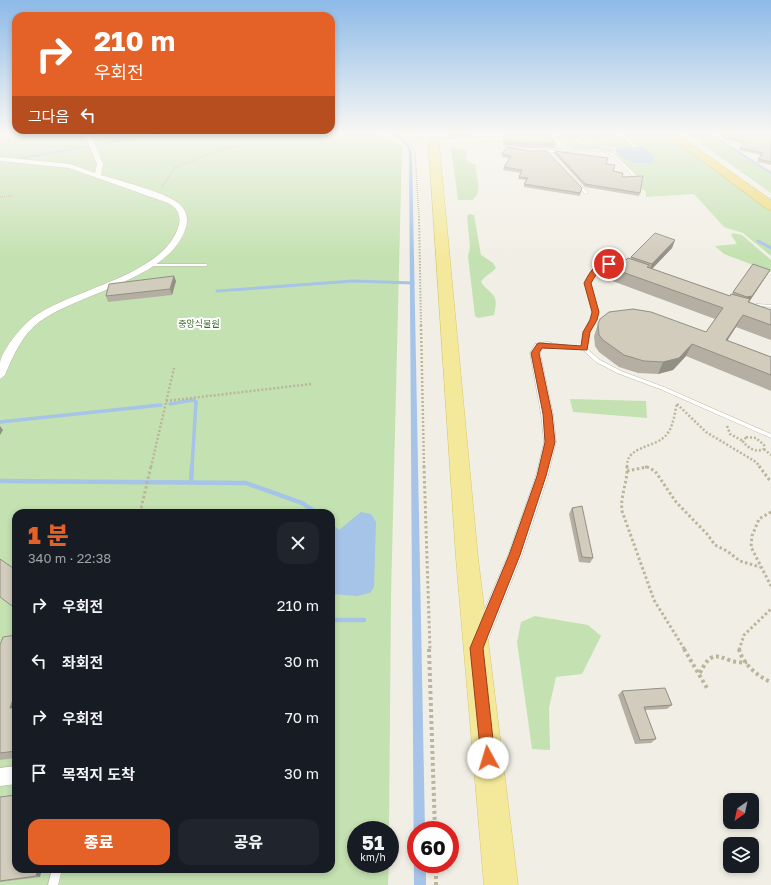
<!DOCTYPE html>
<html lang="ko">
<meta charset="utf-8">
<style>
:root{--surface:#171b24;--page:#20242c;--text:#f1f3f6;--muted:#9ea1a6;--accent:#e46228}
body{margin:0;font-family:"Golos Text","Noto Sans KR",sans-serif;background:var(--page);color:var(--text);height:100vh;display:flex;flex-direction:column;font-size:15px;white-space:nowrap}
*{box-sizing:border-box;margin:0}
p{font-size:13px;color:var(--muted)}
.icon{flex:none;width:22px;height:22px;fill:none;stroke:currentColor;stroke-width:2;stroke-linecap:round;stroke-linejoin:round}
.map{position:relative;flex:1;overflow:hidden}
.panel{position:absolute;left:12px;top:509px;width:323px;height:364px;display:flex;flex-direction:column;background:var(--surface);border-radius:12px;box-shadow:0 2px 6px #0003}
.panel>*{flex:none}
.hud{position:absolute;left:12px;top:12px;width:323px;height:122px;border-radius:12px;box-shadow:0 2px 6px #0003;background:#e46228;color:#fff;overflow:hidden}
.needle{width:26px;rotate:213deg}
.buttons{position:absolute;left:723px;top:793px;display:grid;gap:8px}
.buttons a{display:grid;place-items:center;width:36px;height:36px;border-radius:8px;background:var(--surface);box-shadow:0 2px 6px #0003;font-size:20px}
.speed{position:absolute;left:347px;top:821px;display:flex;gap:8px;font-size:20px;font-weight:700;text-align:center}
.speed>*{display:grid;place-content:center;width:52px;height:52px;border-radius:50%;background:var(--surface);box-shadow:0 2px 6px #0003;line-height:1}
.speed small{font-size:10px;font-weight:400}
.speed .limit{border:6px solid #d22;background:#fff;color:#111}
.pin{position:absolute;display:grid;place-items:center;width:34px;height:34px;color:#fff;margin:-17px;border:2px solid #fff;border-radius:50%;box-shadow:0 1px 4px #0007}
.me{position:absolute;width:44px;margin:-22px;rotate:354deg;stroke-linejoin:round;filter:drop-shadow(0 0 3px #0008)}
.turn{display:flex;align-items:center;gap:14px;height:84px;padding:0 16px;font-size:18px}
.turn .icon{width:52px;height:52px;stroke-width:2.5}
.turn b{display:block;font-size:28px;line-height:34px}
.then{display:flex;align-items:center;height:38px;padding:0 16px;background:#0003;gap:8px;font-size:15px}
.round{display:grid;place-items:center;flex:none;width:42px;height:42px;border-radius:12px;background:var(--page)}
.summary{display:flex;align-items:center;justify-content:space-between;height:68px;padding:0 16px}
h1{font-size:24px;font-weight:800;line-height:30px;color:var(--accent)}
.button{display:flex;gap:8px;margin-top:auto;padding:8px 16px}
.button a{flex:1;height:46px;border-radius:12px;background:var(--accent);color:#fff;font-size:16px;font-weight:800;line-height:46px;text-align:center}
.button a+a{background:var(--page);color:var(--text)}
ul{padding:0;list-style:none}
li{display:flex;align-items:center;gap:12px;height:56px;padding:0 16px}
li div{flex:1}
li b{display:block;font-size:15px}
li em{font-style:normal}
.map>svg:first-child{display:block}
</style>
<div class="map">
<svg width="771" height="885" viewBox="0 0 771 885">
<rect width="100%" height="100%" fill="#f1efe5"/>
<path fill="#c4e1b1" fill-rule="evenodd" d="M0,133H374L402,146L391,597L389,830H356V864H389L388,885H0ZM16,513H331V869H16Z
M449,133H473L476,138L449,140Z
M569,133H614L626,139L634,147L614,148L594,144V142L614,140L608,138L592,141L578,139L574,142L564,143L557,136Z
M618,133H666L732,182L771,209V256L743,233L724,227L694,194L646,197V191L638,188L636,182L645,180L640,178L613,154H616L637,163L648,164L652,155Z
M686,133H708L771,173V193Z
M575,143L587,146L594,144L615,150L611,152L574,149L565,144Z
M451,148L467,150L466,159L468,162L476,165C475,177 484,191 472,200H458Z
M469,214L474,215L481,255L493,263L496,268C491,274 485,275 481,282C493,298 499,292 494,315L478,318L475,316L468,256L470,247L467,216Z
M733,233L742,235L771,260V272L724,254L715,246L737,244L731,235Z
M570,399L646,401L647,418L573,412Z
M535,616L588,625L601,636L582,674L556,677L549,708L550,750L532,749L517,642L521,622Z"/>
<path fill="#a6c3e8" d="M384,133C398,133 409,140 412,153L425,830H416V864H426V885H414L409,154C408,140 396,137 384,133Z
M642,147L655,157L651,163C640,165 621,161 615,151L618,148Z
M361,512L371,514L376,522L374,587L370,593L357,596L331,594L334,534Z"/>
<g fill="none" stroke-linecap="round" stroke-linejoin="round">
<path stroke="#a6c3e8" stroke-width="2" d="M709,133L771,173
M95,145L163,133
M15,159L90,146"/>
<path stroke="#a6c3e8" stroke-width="3" d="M758,241L771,248
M217,291L353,281L413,283"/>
<path stroke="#a6c3e8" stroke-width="3.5" d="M170,404L193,400L196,402L192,467
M0,422L161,405"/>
<path stroke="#a6c3e8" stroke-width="4.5" d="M0,481L246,483L302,503L317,513
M191,483L192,466
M331,526L337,531
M331,620H364"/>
<defs>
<path id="lane" d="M614,133C623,133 630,139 636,146L633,147L627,140Z
M552,135L568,150L595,149L613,153L638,177L635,178C629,172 617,158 610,154C596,147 567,152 551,152L588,193L585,194L547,152H539L537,151L539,150H564L551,137Z
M499,146L514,148L516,149L514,150L500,148Z
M610,263L622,265L624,266C621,267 619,266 615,266C602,264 596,273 590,283L597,312L588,332L587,349L600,360L621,371L664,387L771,434V438L660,389L617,373L596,362L583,350L546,346V344L548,343L582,347L584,332L593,312L586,283C592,272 596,265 610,263Z
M150,264H206L208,265L206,266H151L149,265Z
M757,304L771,305V307L758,306L750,309L748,308Z
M52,869H62L58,885H48Z"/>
<path id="street" d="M0,133H18L0,137Z
M84,133H90L103,164L101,175C118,180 167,193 178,203C187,210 189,219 185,230C168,279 79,293 39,322C22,335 13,356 5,375L0,379C0,374 0,368 0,363C2,350 21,327 31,319C71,288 160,278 178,228C182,217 178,208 168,203L69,168L0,161V157L70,164L95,173L97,164Z
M552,134L554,135V137L434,144L431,142L434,140Z
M548,342L552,343L553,345L552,347L542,349L540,353L553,414L556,442L548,476L522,555L486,645L480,647L474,645L472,639L508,555L536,476L544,442L541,414L530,353L535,344Z
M16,766V784L0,786V768Z"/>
<path id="primary" d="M428,133H438L478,558L518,885H484L456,558Z"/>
<path id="highway" d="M665,133H676L771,200V210L767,209Z"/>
</defs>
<use href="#lane" stroke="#bbb8a9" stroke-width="1"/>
<use href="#street" stroke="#bbb8a9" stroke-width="1"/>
<use href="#primary" stroke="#d7c86d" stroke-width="1"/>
<use href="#highway" stroke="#cdb043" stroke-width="1"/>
<path stroke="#bbb59b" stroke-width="1.5" stroke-dasharray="1 1" stroke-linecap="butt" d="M583,140L592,143L585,145L578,143Z
M592,141L607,139
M162,187L174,168L219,150L242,145
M0,197L13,196
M419,217L415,153L410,142L423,140"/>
<path stroke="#bbb59b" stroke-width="2" stroke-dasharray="1.5 1.5" stroke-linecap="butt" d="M419,216L421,326"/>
<path stroke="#bbb59b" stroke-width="2.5" stroke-dasharray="2 2" stroke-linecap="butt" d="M421,325L424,467
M166,401L311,384
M677,404L706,432L756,462L760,467
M727,426L730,434L743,441
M746,437L756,438L764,445V449C755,453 749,448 743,442Z
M764,449L771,455
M151,467L174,368
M627,467C626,447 651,448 663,438C673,431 674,415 677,404
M645,467H648"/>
<path stroke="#bbb59b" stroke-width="3" stroke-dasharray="2.5 2.5" stroke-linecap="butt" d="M424,466L430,650
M627,466C628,482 620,495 622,511L654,600L685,650
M759,466L771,482
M627,471L647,467L655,471L676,502L707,534L715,545L727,551L740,561L760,567
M771,512L759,519L752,536L751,547L771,586
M140,513L151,466
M739,650L744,635L771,609"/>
<path stroke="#bbb59b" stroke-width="4" stroke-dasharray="3 3" stroke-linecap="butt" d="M429,649L435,830
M684,649L707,688
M739,649C742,663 758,677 771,682
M700,673C715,641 724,666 747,662
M436,864V885"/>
<use href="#lane" fill="#fff" fill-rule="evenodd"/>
<use href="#street" fill="#fff" fill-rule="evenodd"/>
<use href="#primary" fill="#f4e99b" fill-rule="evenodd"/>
<use href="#highway" fill="#efd971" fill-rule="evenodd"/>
</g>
<path fill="#b4afa2" d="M496,133H539L498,135Z
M725,133H764L763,134L771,135V165L757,162L761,155L739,150L743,143L722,139L723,136L726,133Z
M503,137L556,144L555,148H529L505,145L502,142Z
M507,147L582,188L580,196L524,187V184L526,180L518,179L521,173L503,170L504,167L510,158L502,157V154Z
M555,151L606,164L613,171L622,177L640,193L639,196L585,187L554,153Z
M675,240L672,248L652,269L730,296L732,294L733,292L770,270L749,302L771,310V340L736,327L727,340L771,357V391L686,356L673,370L658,374L638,373L619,367L599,352L595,346L594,336L598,324L706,332L715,319L607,279L611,268L626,260L630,258L631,257Z
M176,281L172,295L108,302L106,296Z
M572,508L593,558L590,563L579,562L569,514Z
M16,635V758L0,760V645Z
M622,691L672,705L667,709L645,710L656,739L651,743L635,744L618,695Z
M0,797L40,877L0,882Z"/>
<path fill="#928f84" d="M675,240L672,248L649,272L652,264Z
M770,270L765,278L747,305H742L747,297Z
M174,276L176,281L172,295L170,289Z
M743,315L736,327L720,352L726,340Z
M692,344L686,356L673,370L658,374L663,362Z
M0,426L3,430L0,435Z
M16,691V711L10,708Z
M38,869H42L40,877L36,876Z"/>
<path fill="#d1ccbc" stroke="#928f84" d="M726,133H763L771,135V162L758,159L763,153L740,148L745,141L723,136Z
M548,134L556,144H530L506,141L503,137Z
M507,147L529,151H547L582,188L580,193L524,184L528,178L519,177L522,170L504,167L511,156L502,154Z
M555,151L608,158L606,164L615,165L613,171L623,173L622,177L643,176L640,193L585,184Z
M655,233L675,240L652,264L631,257Z
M621,258L626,260L628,258L649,265L647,267L730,296L731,294L750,299L748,302L771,310V325L743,315L726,340L771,357V375L692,344L679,358L663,362L644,361L624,355L603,340L599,335L598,324L600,319L609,312L633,309L651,312L706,332L723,308L611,268Z
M753,264L770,270L752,296L747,297L733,292Z
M174,276L170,289L106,296L109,284Z
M582,506L593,558L582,557L572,508Z
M0,559L16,570V609L0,597Z
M16,635V691L10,708H16V751L0,753V645L3,637Z
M665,688L672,705L644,707L656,739L640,740L622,691Z
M16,795V869H38L36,876L0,881V797Z"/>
<linearGradient id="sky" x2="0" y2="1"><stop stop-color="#8dbae8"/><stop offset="0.52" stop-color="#f9f8f3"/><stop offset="1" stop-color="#f9f8f3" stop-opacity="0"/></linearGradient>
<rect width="771" height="257" fill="url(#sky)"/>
<path fill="#e46228" stroke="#94401a" d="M609,262L611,263V265C600,268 597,273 591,283L599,312L597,320L590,332L587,350L542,348L539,353L552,414L555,442L546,476L520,555L483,648L495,758L493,763L488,765L483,763L481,758L470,648L509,555L537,476L545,442L543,414L531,353L537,344L539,343L581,346L583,332L590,320L592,312L584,283C591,270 594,264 609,262Z"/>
<g text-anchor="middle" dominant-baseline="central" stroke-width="4" stroke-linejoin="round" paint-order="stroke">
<g font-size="9" fill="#3d6e2f" stroke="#fff">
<text x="199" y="323">중앙식물원</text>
</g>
</g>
</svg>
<div class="buttons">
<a><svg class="needle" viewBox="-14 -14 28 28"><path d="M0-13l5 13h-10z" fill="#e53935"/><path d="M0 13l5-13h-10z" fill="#9ea1a6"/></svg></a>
<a><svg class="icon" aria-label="layers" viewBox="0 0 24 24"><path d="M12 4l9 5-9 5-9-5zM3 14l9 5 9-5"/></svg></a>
</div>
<div class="speed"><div>51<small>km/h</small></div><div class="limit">60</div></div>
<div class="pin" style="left:609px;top:264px;background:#d93025"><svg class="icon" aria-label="arrive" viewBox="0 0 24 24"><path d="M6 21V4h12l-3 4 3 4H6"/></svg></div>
<svg class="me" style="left:488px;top:758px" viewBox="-20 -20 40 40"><circle r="19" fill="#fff"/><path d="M0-13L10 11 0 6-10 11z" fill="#e46228"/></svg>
<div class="hud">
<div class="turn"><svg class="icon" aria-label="right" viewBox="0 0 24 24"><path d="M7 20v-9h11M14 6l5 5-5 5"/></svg><div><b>210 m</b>우회전</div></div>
<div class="then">그다음<svg class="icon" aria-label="left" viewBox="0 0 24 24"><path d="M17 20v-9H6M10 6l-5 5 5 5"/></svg></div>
</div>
<section class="panel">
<div class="summary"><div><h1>1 분</h1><p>340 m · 22:38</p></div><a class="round"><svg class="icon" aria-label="close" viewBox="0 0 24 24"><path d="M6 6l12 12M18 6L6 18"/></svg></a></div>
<ul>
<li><svg class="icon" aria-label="right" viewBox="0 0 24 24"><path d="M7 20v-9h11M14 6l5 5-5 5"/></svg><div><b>우회전</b></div><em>210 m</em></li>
<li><svg class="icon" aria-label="left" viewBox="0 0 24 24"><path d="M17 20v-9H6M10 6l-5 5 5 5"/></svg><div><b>좌회전</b></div><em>30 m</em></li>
<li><svg class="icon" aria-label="right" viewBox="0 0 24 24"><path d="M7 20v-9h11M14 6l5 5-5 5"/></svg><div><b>우회전</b></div><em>70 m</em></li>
<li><svg class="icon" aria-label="arrive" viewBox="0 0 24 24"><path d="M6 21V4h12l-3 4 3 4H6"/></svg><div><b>목적지 도착</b></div><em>30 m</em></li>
</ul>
<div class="button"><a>종료</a><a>공유</a></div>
</section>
</div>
